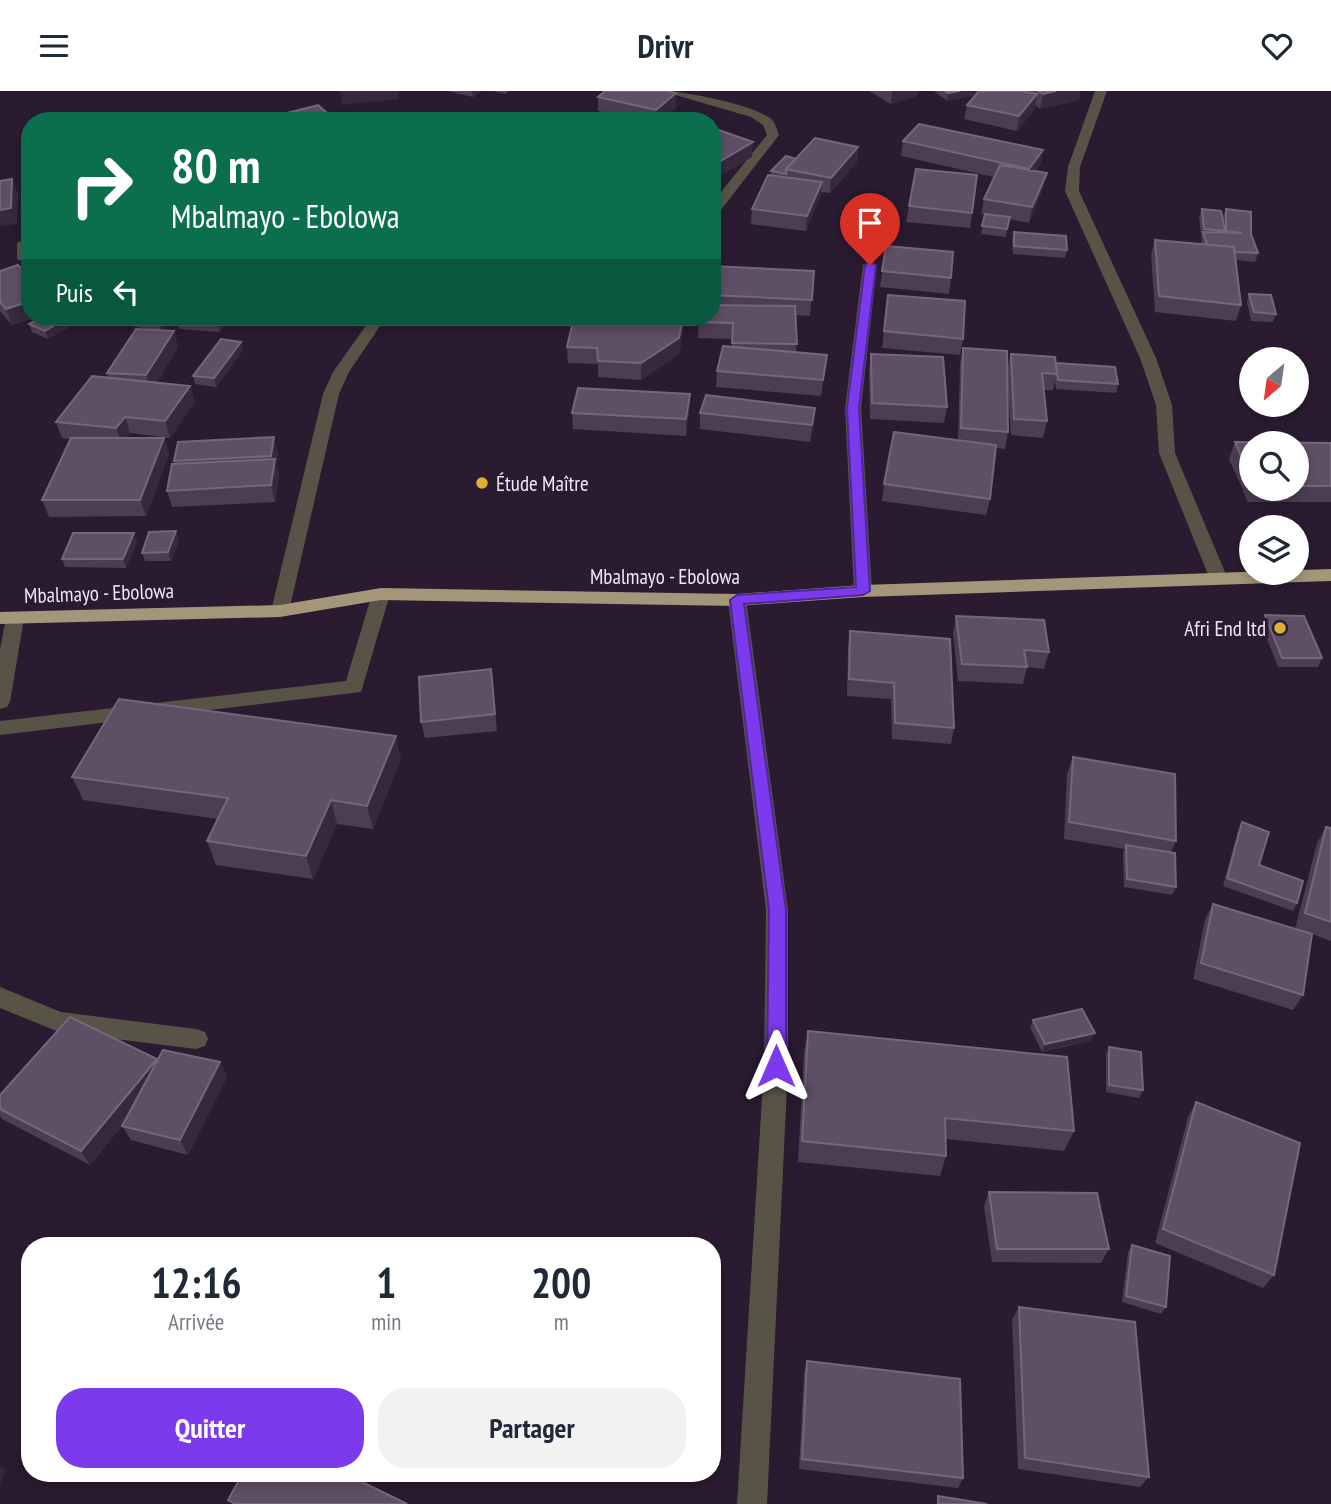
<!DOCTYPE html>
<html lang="fr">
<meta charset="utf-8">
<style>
:root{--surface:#fff;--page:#f2f2f3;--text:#1f2937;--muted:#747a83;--accent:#7c3aed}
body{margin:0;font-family:"PT Sans Narrow",sans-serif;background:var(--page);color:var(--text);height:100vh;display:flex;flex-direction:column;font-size:26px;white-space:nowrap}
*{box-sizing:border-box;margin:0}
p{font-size:23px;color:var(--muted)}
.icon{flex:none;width:38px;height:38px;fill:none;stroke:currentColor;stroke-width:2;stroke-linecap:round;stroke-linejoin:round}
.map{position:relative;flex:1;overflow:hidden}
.details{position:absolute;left:21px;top:1146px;width:700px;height:245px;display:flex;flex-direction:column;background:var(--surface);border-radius:28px;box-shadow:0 4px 10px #0003}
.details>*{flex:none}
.hud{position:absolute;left:21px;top:21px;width:700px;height:214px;border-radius:28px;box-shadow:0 4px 10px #0003;background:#0b6e4f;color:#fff;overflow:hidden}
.needle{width:46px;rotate:209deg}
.fabs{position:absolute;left:1239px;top:256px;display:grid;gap:14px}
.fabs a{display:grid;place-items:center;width:70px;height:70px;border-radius:50%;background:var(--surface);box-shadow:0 4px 10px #0003;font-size:35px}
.pin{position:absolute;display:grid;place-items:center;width:60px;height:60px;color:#fff;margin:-72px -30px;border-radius:50% 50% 50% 0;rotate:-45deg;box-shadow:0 0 7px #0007}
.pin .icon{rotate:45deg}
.me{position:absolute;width:77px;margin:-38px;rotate:0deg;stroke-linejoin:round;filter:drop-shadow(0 0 5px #0008)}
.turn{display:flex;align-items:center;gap:24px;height:147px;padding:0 35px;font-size:32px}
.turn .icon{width:91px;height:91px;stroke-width:2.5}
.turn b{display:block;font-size:49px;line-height:60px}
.then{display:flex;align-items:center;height:66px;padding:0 35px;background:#0003;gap:14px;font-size:26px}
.eta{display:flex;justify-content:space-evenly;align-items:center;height:119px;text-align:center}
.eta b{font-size:42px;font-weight:600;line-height:49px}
.primary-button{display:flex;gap:14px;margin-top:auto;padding:14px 35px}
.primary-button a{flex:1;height:80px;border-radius:28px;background:var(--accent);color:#fff;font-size:28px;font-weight:600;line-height:80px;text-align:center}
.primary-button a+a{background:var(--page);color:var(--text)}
header{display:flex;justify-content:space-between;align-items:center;height:91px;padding:0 35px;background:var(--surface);font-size:32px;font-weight:600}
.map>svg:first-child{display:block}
</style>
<header><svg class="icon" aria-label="menu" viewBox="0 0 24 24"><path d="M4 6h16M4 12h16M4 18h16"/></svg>Drivr<svg class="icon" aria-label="heart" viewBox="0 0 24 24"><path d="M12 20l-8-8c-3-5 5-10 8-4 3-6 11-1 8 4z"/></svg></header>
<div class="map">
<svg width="1331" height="1413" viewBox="0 0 1331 1413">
<rect width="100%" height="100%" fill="#2a1b30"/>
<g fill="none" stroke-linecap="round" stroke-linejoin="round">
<path fill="#585347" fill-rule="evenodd" d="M662,0C684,0 757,14 772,29C776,33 777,39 779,44L717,124L712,125V112L767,44L763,34L751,26Z
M1095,0H1107L1080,76L1079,100L1156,267L1172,314L1175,362L1227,486L1218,492L1209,486L1159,362L1156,314L1140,267L1065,100L1068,76Z
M30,145V174L17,168V152Z
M870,170L877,174L861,317L872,500L863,506L854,500L845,317L863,174Z
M372,226H386L349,281L339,303L289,520L287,524H273L271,520L323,303L333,281Z
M381,497L390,503L361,601L0,644V630L346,590L372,503Z
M737,503L744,505L746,509L788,819V975L767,1413H737L764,975L766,819L728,509L730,505Z
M15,521L22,523L24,527L10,611L7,616L0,618V558L6,527L8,523Z
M0,896L61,921L196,938L205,941L208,948L205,955L196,958L59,941L0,917Z"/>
<path fill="#a49779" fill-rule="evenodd" d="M1331,478V490L863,506L737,515L381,509L280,526L0,533V521L280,514L381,497L737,503L863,494Z"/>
</g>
<path fill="#4c3d53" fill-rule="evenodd" d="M447,0H482L473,6Z
M493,0H509L505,3Z
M869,0H918L917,5L891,13Z
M934,0H1080L1079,9L1040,18L1035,14V18L1017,40L964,28L967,14L975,4L947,10Z
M598,6L676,16L660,30H640L598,20Z
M903,50L1043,59L1040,74L1035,80L1043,97L1029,132L1009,128L1006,146L981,143L985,124L981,123L984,108L994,86L901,65Z
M858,56L857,71L830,102L821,101L820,106L806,140L751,133L752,118L771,84V80L796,68Z
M909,115L972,122L970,137L906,131Z
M1202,118L1223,133V126L1226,118L1251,143L1258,162L1255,171L1236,169L1241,214L1236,230L1155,221L1151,164L1155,149L1202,153L1199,126Z
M1014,141L1067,159L1065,167L1013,163L1012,149Z
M886,155L951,187L949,203L880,196Z
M712,175L814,180L810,225L796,224V261L827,264L821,305L716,296L717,280L732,255V248L698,247L699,226H712Z
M0,180L30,226H36L12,234L0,220Z
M1249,203L1276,223L1273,231L1251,230L1247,211Z
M888,204L963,248L960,264L882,257Z
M68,226L71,235L48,248L32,241L29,233Z
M92,226H176L162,239L178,256L157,291L190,295L195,311L170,347L130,342L127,347H164L169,363L146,425L49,426L42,409L70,348L62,347L56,331L108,286L107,282L148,238L93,228Z
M230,226L220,241L179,238L176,230Z
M684,234L679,263L641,289L598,286V273L568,272L567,256Z
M963,257L1007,279L1011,263L1056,273L1118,293L1116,302L1056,298L1055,290L1053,299H1044L1047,330L1043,347L1011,344L1007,281L1008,341L1005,358L996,357L990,408L986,424L882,410L884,393L958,349L960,273Z
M243,259L216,296L195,293L193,285Z
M871,263L947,316L944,332L870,328L869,279Z
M815,317L814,333L810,351L700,338V322Z
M689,320L686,345L573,338L572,322Z
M1235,351L1331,352V411H1248L1229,368ZM1251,352H1297V397H1251Z
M278,362L276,373L279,384L275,411L172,416L167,400L175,373L174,370Z
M179,449L171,470H145L142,462Z
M137,451L126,477L65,476L62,468Z
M1265,524L1322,567L1318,576H1278L1261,533Z
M956,525L1049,561L1044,578L1027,576L1023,593L958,590L953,542Z
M850,540L954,637L951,653L892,648L891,608L847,605L848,557Z
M491,578L497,640L425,647L421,631Z
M1073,666L1176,750L1171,761L1176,796L1172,804L1124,796L1123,762L1125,758L1064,748L1067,683Z
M401,668L373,738L337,733L313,788L216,774L207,750L218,728L83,709L72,686Z
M1242,731L1259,774L1297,812L1293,820L1223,795L1238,740Z
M1326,736L1331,737V850L1312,843L1303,904L1293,919L1193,888L1205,829L1213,813L1295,838L1317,752Z
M1033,929L1091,950L1042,961L1030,936Z
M808,940L1074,1040L1064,1060L946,1048V1065L940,1085L798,1071L804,961Z
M1109,956L1143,999L1139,1007L1106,1001V963Z
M157,968L220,971L227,986L188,1064L131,1049L122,1035L90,1074L2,1028L0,1025V1004Z
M1196,1011L1274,1184L1263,1197L1155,1152L1188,1026Z
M989,1101L1109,1158L1101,1172L992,1171L984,1115Z
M1132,1154L1166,1216L1161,1223L1122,1211L1128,1161Z
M1019,1216L1149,1386L1140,1396L1018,1378L1012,1229Z
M807,1270L963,1387L958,1397L799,1378L804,1282Z"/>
<path fill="#37283e" d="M340,0H398L399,8L342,14Z
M472,0H482L473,6Z
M892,0H918L917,5L891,13Z
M960,0H985L984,3L947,10L948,2Z
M1056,0H1080L1079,9L1040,18L1043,3Z
M676,2V16L660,30H656V19Z
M1037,3L1035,18L1017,40L1019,25Z
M753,51L752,66L717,87V98L712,102V75Z
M858,56L857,71L830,102L831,87Z
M1043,59L1040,74L1026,93L1029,78Z
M1047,82L1043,97L1029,132L1032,116Z
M12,88L18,103L17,133L0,135V119Z
M822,91L820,106L806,140L807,125Z
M30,210V226H36L12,234L6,218Z
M68,226L71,235L48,248L45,240Z
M156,226H176L161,241Z
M223,226H230L220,241L218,233Z
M683,226H684V234L679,263L641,289V272Z
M174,240L178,256L151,301L146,284Z
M241,251L243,259L216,296L214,287Z
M190,295L195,311L170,347L165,330Z
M690,303L689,320L686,345V328Z
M815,317L814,333L810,351L812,334Z
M125,326L130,342L122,353L116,337Z
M274,346L278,362L276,373L279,384L275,411L271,394L274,376L271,365Z
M164,347L169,363L146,425L140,409Z
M176,440L179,449L171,470L168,461Z
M134,442L137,451L126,477L123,468Z
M396,645L401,668L373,738L367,715Z
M331,709L337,733L313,788L306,765Z
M1095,942L1091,950L1042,961L1045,953Z
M157,968L165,983L90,1074L81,1060Z
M220,971L227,986L188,1064L180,1049Z
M0,1375L5,1379L0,1394Z"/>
<path fill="#5e4f64" stroke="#74667b" stroke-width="2" d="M605,0H667L676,2L656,19L598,6Z
M945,0H960L948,2Z
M979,0H1021L1037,3L1019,25L967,14Z
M1038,0H1056L1043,3Z
M318,14L333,27L322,30H255Z
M919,33L1043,59L1029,78L903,50Z
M716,38L753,51L712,75V40Z
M815,47L858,56L831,87L786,78Z
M786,65L796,68L786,78V83L771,80Z
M1000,74L1047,82L1032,116L984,108Z
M916,78L977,84L972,122L909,115Z
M712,81L717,82L712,87Z
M768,84L822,91L807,125L752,118Z
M12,88L11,117L0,119V90Z
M1202,118L1221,120L1225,140L1204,138Z
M1226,118L1251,121V143L1258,162L1235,161L1234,156L1207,154L1203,141L1242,142L1226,140Z
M985,123L1010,126L1007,138L982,135Z
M1014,141L1066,145L1067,159L1014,155Z
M1155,149L1234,156L1241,214L1159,205Z
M886,155L953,161L951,187L882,180Z
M18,174L30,186V210L6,218L0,211V180Z
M712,175L814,180L812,209L712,204Z
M1249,203L1271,204L1276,223L1254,221Z
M888,204L965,210L963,248L884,240Z
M712,214L795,215L797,253L732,252L733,232L698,231L699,226H712Z
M42,226H68L45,240L29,233Z
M179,226H223L218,233L176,230Z
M574,226H683L679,247L641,272L598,270L597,257L567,256Z
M136,238L174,240L146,284L107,282Z
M221,248L241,251L214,287L193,285Z
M723,255L827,264L823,289L717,280Z
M963,257L1007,260L1008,341L961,337Z
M871,263L943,266L947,316L872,312Z
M1011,263L1055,266L1057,283L1042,282L1047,330L1014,328Z
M1056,272L1115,276L1118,293L1058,289Z
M92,285L190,295L165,330L125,326L116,337L56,331Z
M578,297L690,303L686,328L572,322Z
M706,304L815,317L812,334L700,322Z
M894,341L996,354L990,408L884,393Z
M274,346L271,365L174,370L178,351Z
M71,347H164L140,409H42Z
M1235,351L1331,352V395H1297V352H1251V388Z
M275,368L271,394L167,400L172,373Z
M176,440L168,461L142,462L149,441Z
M73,442H134L123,468H62Z
M1265,524L1304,525L1322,567H1282Z
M956,525L1044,529L1049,561L1024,559L1027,576L962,573Z
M850,540L950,548L954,637L895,632L894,592L849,588Z
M491,578L495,623L421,631L419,586Z
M119,608L396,645L367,715L331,709L306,765L207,750L228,707L72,686Z
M1073,666L1175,683L1176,750L1069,731Z
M1242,731L1269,741L1259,774L1303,790L1297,812L1227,787Z
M1326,736L1331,737V831L1305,822Z
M1126,754L1175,762L1176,796L1127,788Z
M1213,813L1312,843L1303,904L1201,872Z
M1082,918L1095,942L1045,953L1033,929Z
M70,926L157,968L81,1060L0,1018V1004Z
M808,940L1067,966L1074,1040L945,1027L946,1065L802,1050Z
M1109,956L1141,961L1143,999L1109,994Z
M163,959L220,971L180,1049L122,1035Z
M1196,1011L1300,1052L1274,1184L1163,1138Z
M989,1101L1097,1102L1109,1158H997Z
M1132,1154L1170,1165L1166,1216L1126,1205Z
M1019,1216L1135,1231L1149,1386L1025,1367Z
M807,1270L960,1288L963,1387L802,1368Z
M243,1382H344L407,1413H235L228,1409Z
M938,1405L987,1413H938Z"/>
<path fill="#7c3aed" stroke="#51269a" stroke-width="2" d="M870,171L876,174L859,317L870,500L863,504L744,513L786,819V975L783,981L776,983L770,981L767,975L769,819L730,509L737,504L856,496L847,317L865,174Z"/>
<g fill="#dfb133" stroke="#2a1b30" stroke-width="2.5">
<circle cx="482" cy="392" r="7"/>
<circle cx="1280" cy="537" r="7"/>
</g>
<g text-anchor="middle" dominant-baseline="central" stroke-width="7" stroke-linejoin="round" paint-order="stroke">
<g font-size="21" fill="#efe5f4" stroke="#2a1b30" text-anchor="start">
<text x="496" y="392">Étude Maître</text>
<text x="1266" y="537" text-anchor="end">Afri End ltd</text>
</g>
<g font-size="21" fill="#efe5f4" stroke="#2a1b30">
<text x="665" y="485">Mbalmayo - Ebolowa</text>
<text transform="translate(99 502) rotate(-2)">Mbalmayo - Ebolowa</text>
</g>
</g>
</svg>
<div class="fabs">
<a><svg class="needle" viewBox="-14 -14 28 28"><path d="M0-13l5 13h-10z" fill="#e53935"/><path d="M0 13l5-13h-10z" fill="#747a83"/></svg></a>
<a><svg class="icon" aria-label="search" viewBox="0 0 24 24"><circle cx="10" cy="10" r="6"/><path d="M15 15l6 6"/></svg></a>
<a><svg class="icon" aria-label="layers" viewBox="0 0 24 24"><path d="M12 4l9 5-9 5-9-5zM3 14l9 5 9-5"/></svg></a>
</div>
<div class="pin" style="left:870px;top:174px;background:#d93025"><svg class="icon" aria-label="arrive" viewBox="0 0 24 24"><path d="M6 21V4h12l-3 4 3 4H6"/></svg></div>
<svg class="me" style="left:776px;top:975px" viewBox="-20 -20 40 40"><path d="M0-17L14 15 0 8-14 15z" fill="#7c3aed" stroke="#fff" stroke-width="4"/></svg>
<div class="hud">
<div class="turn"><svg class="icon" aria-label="right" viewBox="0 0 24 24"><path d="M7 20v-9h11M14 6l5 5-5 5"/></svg><div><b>80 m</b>Mbalmayo - Ebolowa</div></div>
<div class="then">Puis<svg class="icon" aria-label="left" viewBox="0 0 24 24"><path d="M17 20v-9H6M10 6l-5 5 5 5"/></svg></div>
</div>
<section class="details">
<div class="eta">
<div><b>12:16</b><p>Arrivée</p></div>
<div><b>1</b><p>min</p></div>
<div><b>200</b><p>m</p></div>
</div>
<div class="primary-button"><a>Quitter</a><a>Partager</a></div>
</section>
</div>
